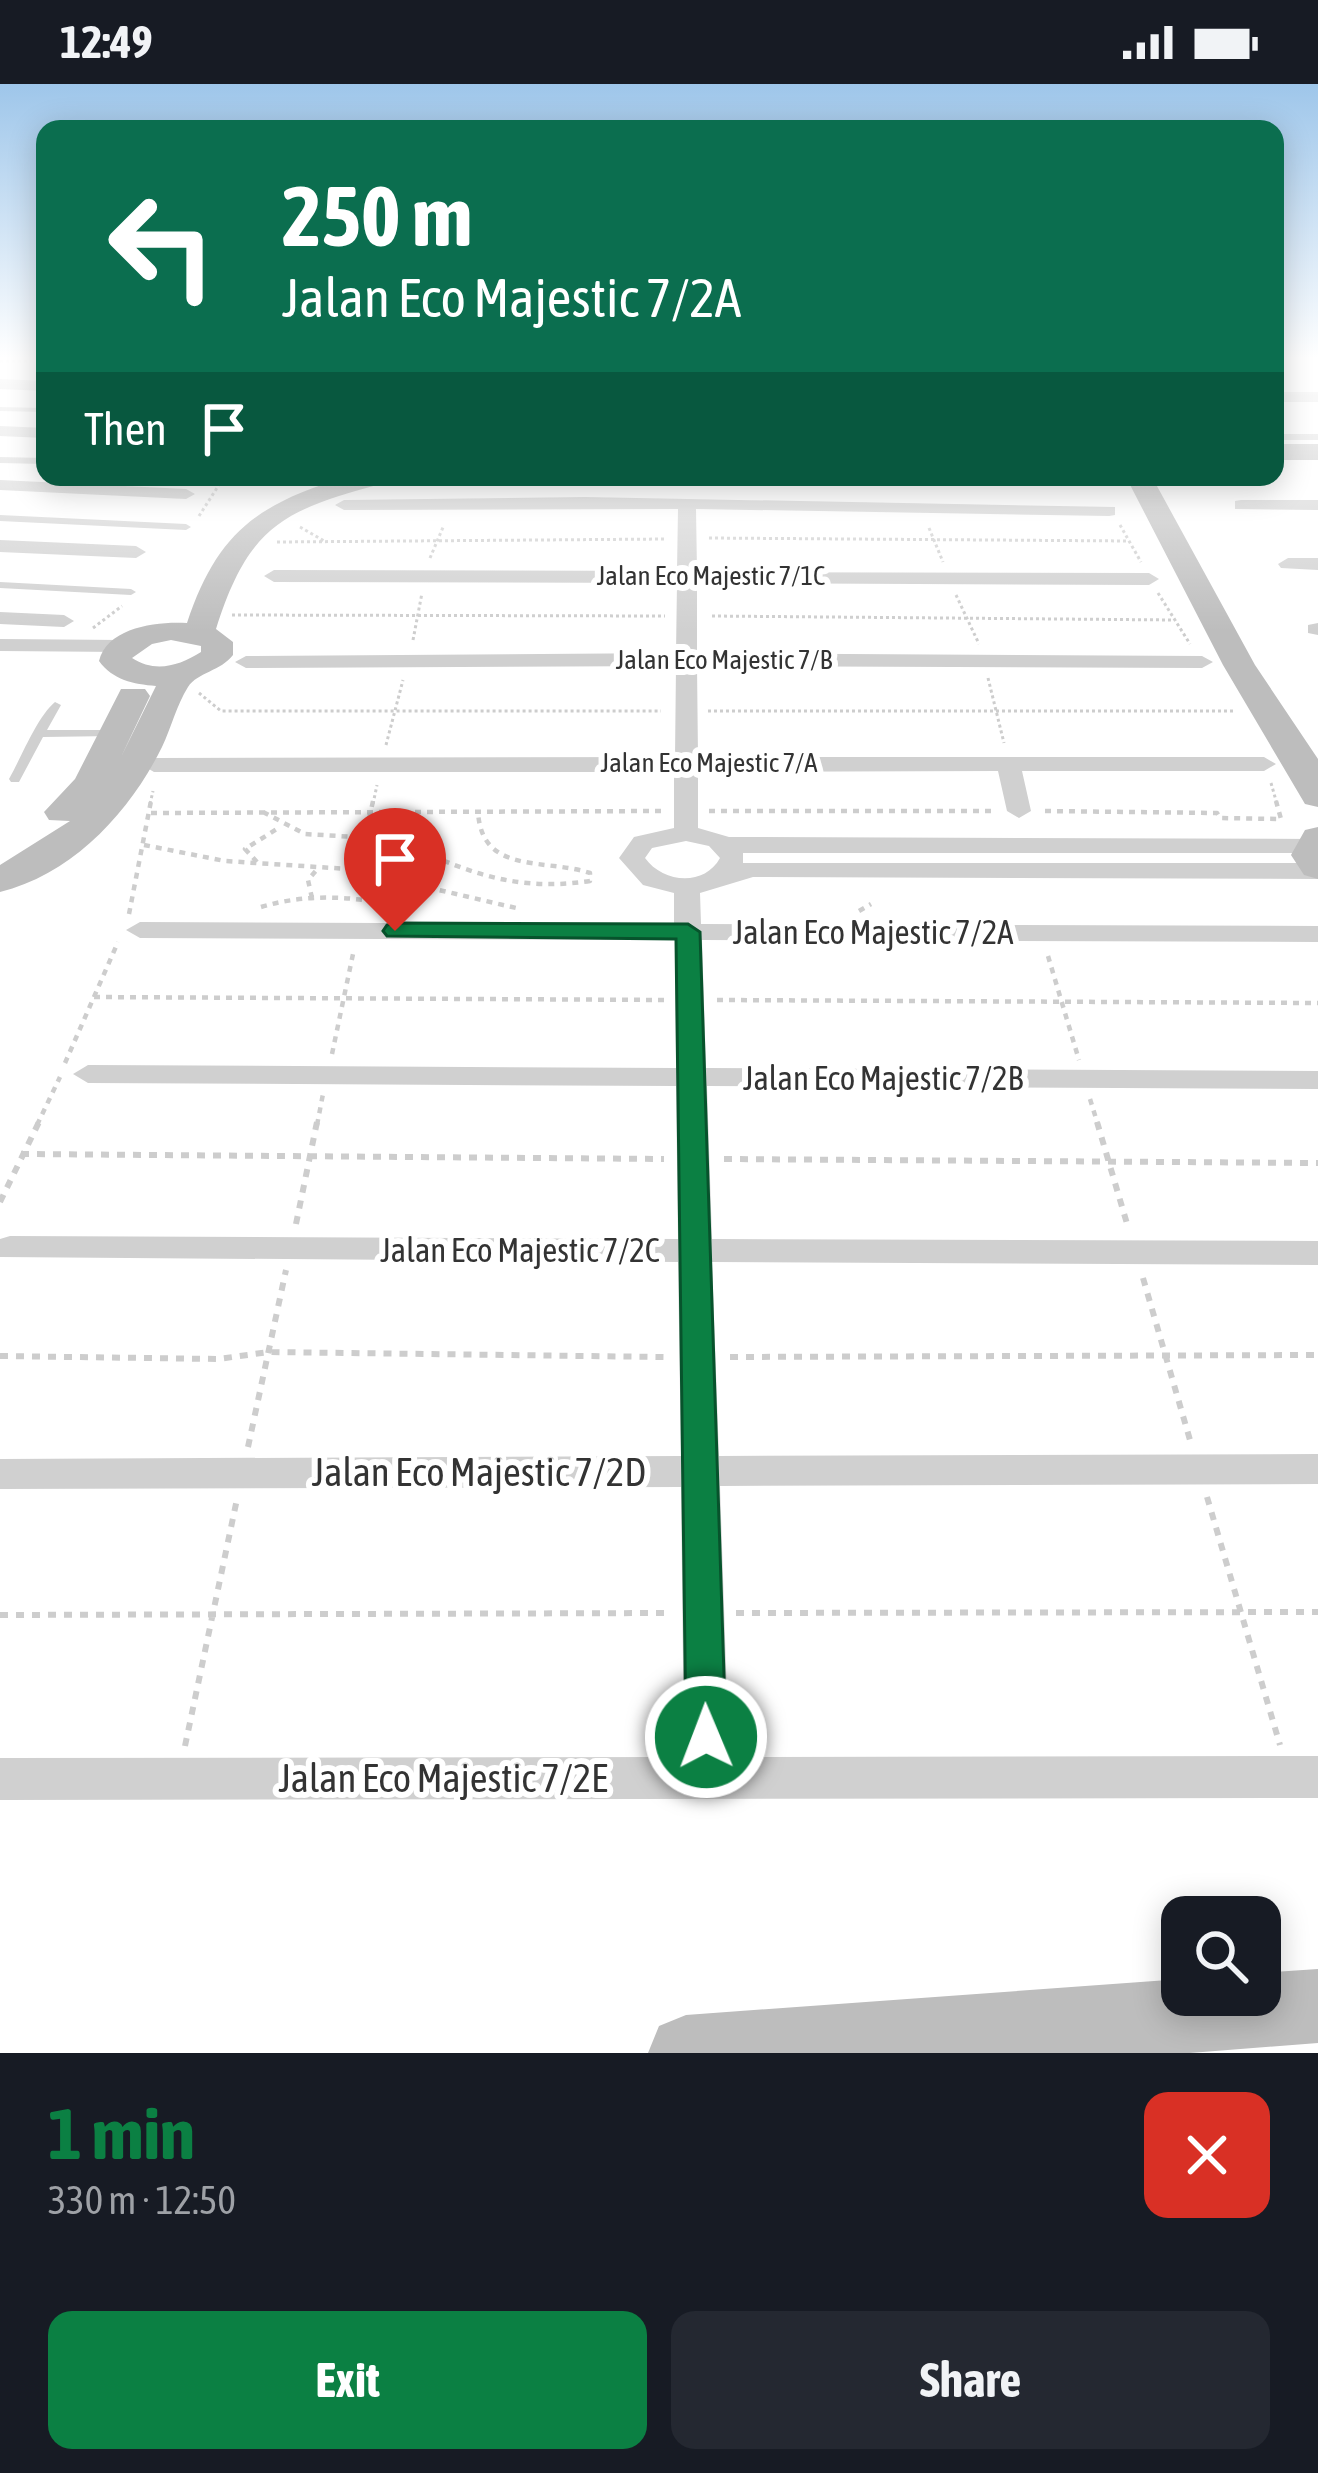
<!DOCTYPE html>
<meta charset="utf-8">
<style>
:root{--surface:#171b24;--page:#242831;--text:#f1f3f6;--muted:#9ea1a6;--accent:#0b8043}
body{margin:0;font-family:"Asap Condensed",sans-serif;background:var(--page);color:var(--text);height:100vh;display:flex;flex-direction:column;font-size:45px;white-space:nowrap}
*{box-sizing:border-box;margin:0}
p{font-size:39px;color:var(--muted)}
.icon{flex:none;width:66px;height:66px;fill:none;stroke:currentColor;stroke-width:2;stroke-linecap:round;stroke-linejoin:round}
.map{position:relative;height:1969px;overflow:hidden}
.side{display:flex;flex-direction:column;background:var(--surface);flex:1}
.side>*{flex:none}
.banner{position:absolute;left:36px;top:36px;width:1248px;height:366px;border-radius:24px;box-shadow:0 6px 30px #0003;background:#0b6e4f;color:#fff;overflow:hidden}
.tools{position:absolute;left:1161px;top:1812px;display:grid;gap:24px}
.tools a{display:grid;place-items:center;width:120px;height:120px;border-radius:24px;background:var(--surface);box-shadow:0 6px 30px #0003;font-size:60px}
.pin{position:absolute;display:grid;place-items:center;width:102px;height:102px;color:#fff;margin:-123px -51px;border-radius:50% 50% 50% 0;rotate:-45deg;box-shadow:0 0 12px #0007}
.pin .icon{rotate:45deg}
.me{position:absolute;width:132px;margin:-66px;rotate:359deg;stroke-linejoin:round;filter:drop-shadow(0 0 9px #0008)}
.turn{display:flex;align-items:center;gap:42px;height:252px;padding:0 48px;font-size:54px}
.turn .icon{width:156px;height:156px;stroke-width:2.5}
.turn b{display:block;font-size:84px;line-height:102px}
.then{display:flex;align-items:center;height:114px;padding:0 48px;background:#0003;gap:24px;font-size:45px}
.round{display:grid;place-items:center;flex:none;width:126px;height:126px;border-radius:24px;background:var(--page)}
.head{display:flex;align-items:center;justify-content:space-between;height:204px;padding:0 48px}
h1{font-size:72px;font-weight:700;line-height:90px;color:var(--accent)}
.button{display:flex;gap:24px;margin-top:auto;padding:24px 48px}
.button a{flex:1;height:138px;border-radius:24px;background:var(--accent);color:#fff;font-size:48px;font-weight:700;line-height:138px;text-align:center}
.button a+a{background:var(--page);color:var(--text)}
.status{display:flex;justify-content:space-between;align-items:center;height:84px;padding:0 60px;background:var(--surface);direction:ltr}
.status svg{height:33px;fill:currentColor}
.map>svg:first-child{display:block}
</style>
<div class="status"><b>12:49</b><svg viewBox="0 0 49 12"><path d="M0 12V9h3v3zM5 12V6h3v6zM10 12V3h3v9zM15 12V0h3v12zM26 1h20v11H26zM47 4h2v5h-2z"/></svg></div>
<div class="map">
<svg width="1318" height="1969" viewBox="0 0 1318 1969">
<rect width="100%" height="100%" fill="#fff"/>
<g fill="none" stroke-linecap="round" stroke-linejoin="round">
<path stroke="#cdcdcd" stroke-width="3" stroke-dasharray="3 3" stroke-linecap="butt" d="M0,277H45
M886,393L1077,395
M199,432L224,393
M1120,441L1141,478
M300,443L326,458
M929,444L943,478
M709,454L1129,457
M277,458L667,455
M430,474L444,441
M1158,509L1190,560
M956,511L979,560
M232,531L665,532
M712,532L1175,536
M93,544L122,522
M413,556L422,509
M988,594L1004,659
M199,609L221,627H661
M708,627H1236
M386,661L403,596
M1271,699L1277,720
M150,720L153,707
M373,720L377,701"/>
<path stroke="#cdcdcd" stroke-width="4.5" stroke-dasharray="6 6" stroke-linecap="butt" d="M373,717L368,740L373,745C450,780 503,810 590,797V789C544,774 481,791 478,727
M709,727H992
M1045,727L1217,729L1220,734L1281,735L1276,717
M263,728L305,750L388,755
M151,729L662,727
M144,761L225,777L349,785L516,824
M257,778L245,765L280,743
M409,796L429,773
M312,814L308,796L319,783
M261,823C311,808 359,813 409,824
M859,827L871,820
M129,830L151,717
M1048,872L1079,976
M94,913L664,916
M717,916L1318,919
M332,970L353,870
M65,979L118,858
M1090,1015L1098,1041
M37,1041L60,993
M317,1041L323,1010"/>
<path stroke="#cdcdcd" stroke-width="6" stroke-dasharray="8 8" stroke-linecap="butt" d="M1097,1038L1128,1143
M21,1070L664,1075
M724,1075L1318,1079
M0,1118L39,1038
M296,1140L317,1038
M1143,1194L1190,1356
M0,1272L218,1275L269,1268L664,1273
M730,1273L1318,1271
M248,1363L286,1186
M1207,1413L1280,1661
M736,1529L1318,1528
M0,1531L670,1529
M185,1662L237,1415"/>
<path fill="#d0d0d0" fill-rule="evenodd" d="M0,323L45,324V328L0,327Z
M1275,350H1318V356H1275Z
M0,373L45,374V380L0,379Z
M0,431L186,440L191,443L186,446L0,437Z
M0,498L131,505L136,508L131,511L0,504Z
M55,618L61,621L47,646H114L120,649L114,652L43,653L19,698H11L9,695C22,672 37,633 55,618Z"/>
<path fill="#d0d0d0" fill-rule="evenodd" d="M0,295L45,297V307L0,305Z
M1275,308H1318V318H1275Z
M0,342L45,344V354L0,352Z
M0,396L186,405L195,410L186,415L0,406Z
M585,413L1115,423V431L1109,432L696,425L697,488L1149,489L1159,495L1149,501L697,499V569L1202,572L1213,578L1202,584L697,582L698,673H1264L1276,680L1264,687H1022L1031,727L1019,734L1007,727L998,687L698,688V744L729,753L1318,755V767L1312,769H743V779H1318V795L753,793L700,809L701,840L1318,842V858L702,856L706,984L1318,987V1005L707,1002L712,1155L1318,1157V1181L712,1178L719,1372L1318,1370V1400L720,1402L729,1673L1318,1672V1714L0,1716V1674L684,1673L681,1403L0,1405V1375L681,1372L678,1178L0,1173V1155L10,1152L678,1155L676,1002L88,999L73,990L88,981L676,984L675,856L140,854L126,846L140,838L674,840V809L643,801L619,774L634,753L674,744V688H154L142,681L154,674L675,673L676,582L246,584L235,578L246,572L676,569L677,499L274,498L264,492L274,486L677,487L678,425L344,426L335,421L344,416ZM686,757L709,762L720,774C704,803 663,799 645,774L652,764Z
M1241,416H1318V426L1235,425V417Z
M0,456L136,462L146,468L136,474L0,468Z
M1288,474H1318V486L1281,484L1278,480Z
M0,528L64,531L74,537L64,543L0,540Z
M1318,539V551L1308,549V541Z
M0,555L122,556L133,562L122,568L0,567Z"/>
<path fill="#bdbdbd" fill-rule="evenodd" d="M1275,360H1318V376H1275Z
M346,393H389L385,399C283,426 249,441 216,545L233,558V571C221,587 198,588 188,603C177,620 171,644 162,663C130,728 73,790 0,808V781L70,737L49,736L44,728L75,695L121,605H145L150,612L121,673L156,602C133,600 113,596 99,577C107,543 158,537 187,539C217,449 257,420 346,393ZM171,556L201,562V568C179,582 155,589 132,574L152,560Z
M1126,393H1152L1255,581L1318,675V723L1305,720L1223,581Z
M1318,743V795L1304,791L1291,771L1305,746Z
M1318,1885V1959L1190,1969H648L659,1942L686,1931L1182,1895V1911H1260V1889Z"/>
</g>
<linearGradient id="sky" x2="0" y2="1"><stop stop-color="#9ec6ea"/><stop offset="0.5" stop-color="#fff"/><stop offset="1" stop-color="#fff" stop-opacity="0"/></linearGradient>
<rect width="1318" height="547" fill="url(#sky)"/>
<path fill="#0b8043" stroke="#07532c" stroke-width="3" d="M395,839L688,840L700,848L726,1653L720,1666L706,1671L692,1666L686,1653L676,855L387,852L383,847L387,841Z"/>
<g text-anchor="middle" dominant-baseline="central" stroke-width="12" stroke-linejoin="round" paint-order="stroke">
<g font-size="27" fill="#333" stroke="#fff">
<text x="711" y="491">Jalan Eco Majestic 7/1C</text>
<text x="724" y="575">Jalan Eco Majestic 7/B</text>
<text x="709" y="678">Jalan Eco Majestic 7/A</text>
</g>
<g font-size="33" fill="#333" stroke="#fff">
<text x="873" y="848">Jalan Eco Majestic 7/2A</text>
<text x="883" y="994">Jalan Eco Majestic 7/2B</text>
<text x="520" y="1166">Jalan Eco Majestic 7/2C</text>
</g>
<g font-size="39" fill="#333" stroke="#fff">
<text x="479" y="1388">Jalan Eco Majestic 7/2D</text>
<text x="443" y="1694">Jalan Eco Majestic 7/2E</text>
</g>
</g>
</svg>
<div class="tools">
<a><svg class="icon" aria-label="search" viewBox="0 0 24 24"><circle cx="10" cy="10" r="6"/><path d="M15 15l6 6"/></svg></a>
</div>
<div class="pin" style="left:395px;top:847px;background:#d93025"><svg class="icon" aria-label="arrive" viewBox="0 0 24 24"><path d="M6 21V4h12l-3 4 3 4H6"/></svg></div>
<svg class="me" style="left:706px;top:1653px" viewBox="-20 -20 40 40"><circle r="17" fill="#0b8043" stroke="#fff" stroke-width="3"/><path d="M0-11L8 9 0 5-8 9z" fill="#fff"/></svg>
<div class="banner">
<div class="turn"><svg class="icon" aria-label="left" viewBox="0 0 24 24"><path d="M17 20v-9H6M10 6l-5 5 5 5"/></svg><div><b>250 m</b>Jalan Eco Majestic 7/2A</div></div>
<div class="then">Then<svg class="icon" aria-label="arrive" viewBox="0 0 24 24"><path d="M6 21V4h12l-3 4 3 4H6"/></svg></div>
</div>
</div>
<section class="side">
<div class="head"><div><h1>1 min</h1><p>330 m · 12:50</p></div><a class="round" style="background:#d93025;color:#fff"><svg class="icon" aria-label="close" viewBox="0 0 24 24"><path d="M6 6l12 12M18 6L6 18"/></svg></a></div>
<div class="button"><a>Exit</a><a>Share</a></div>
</section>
